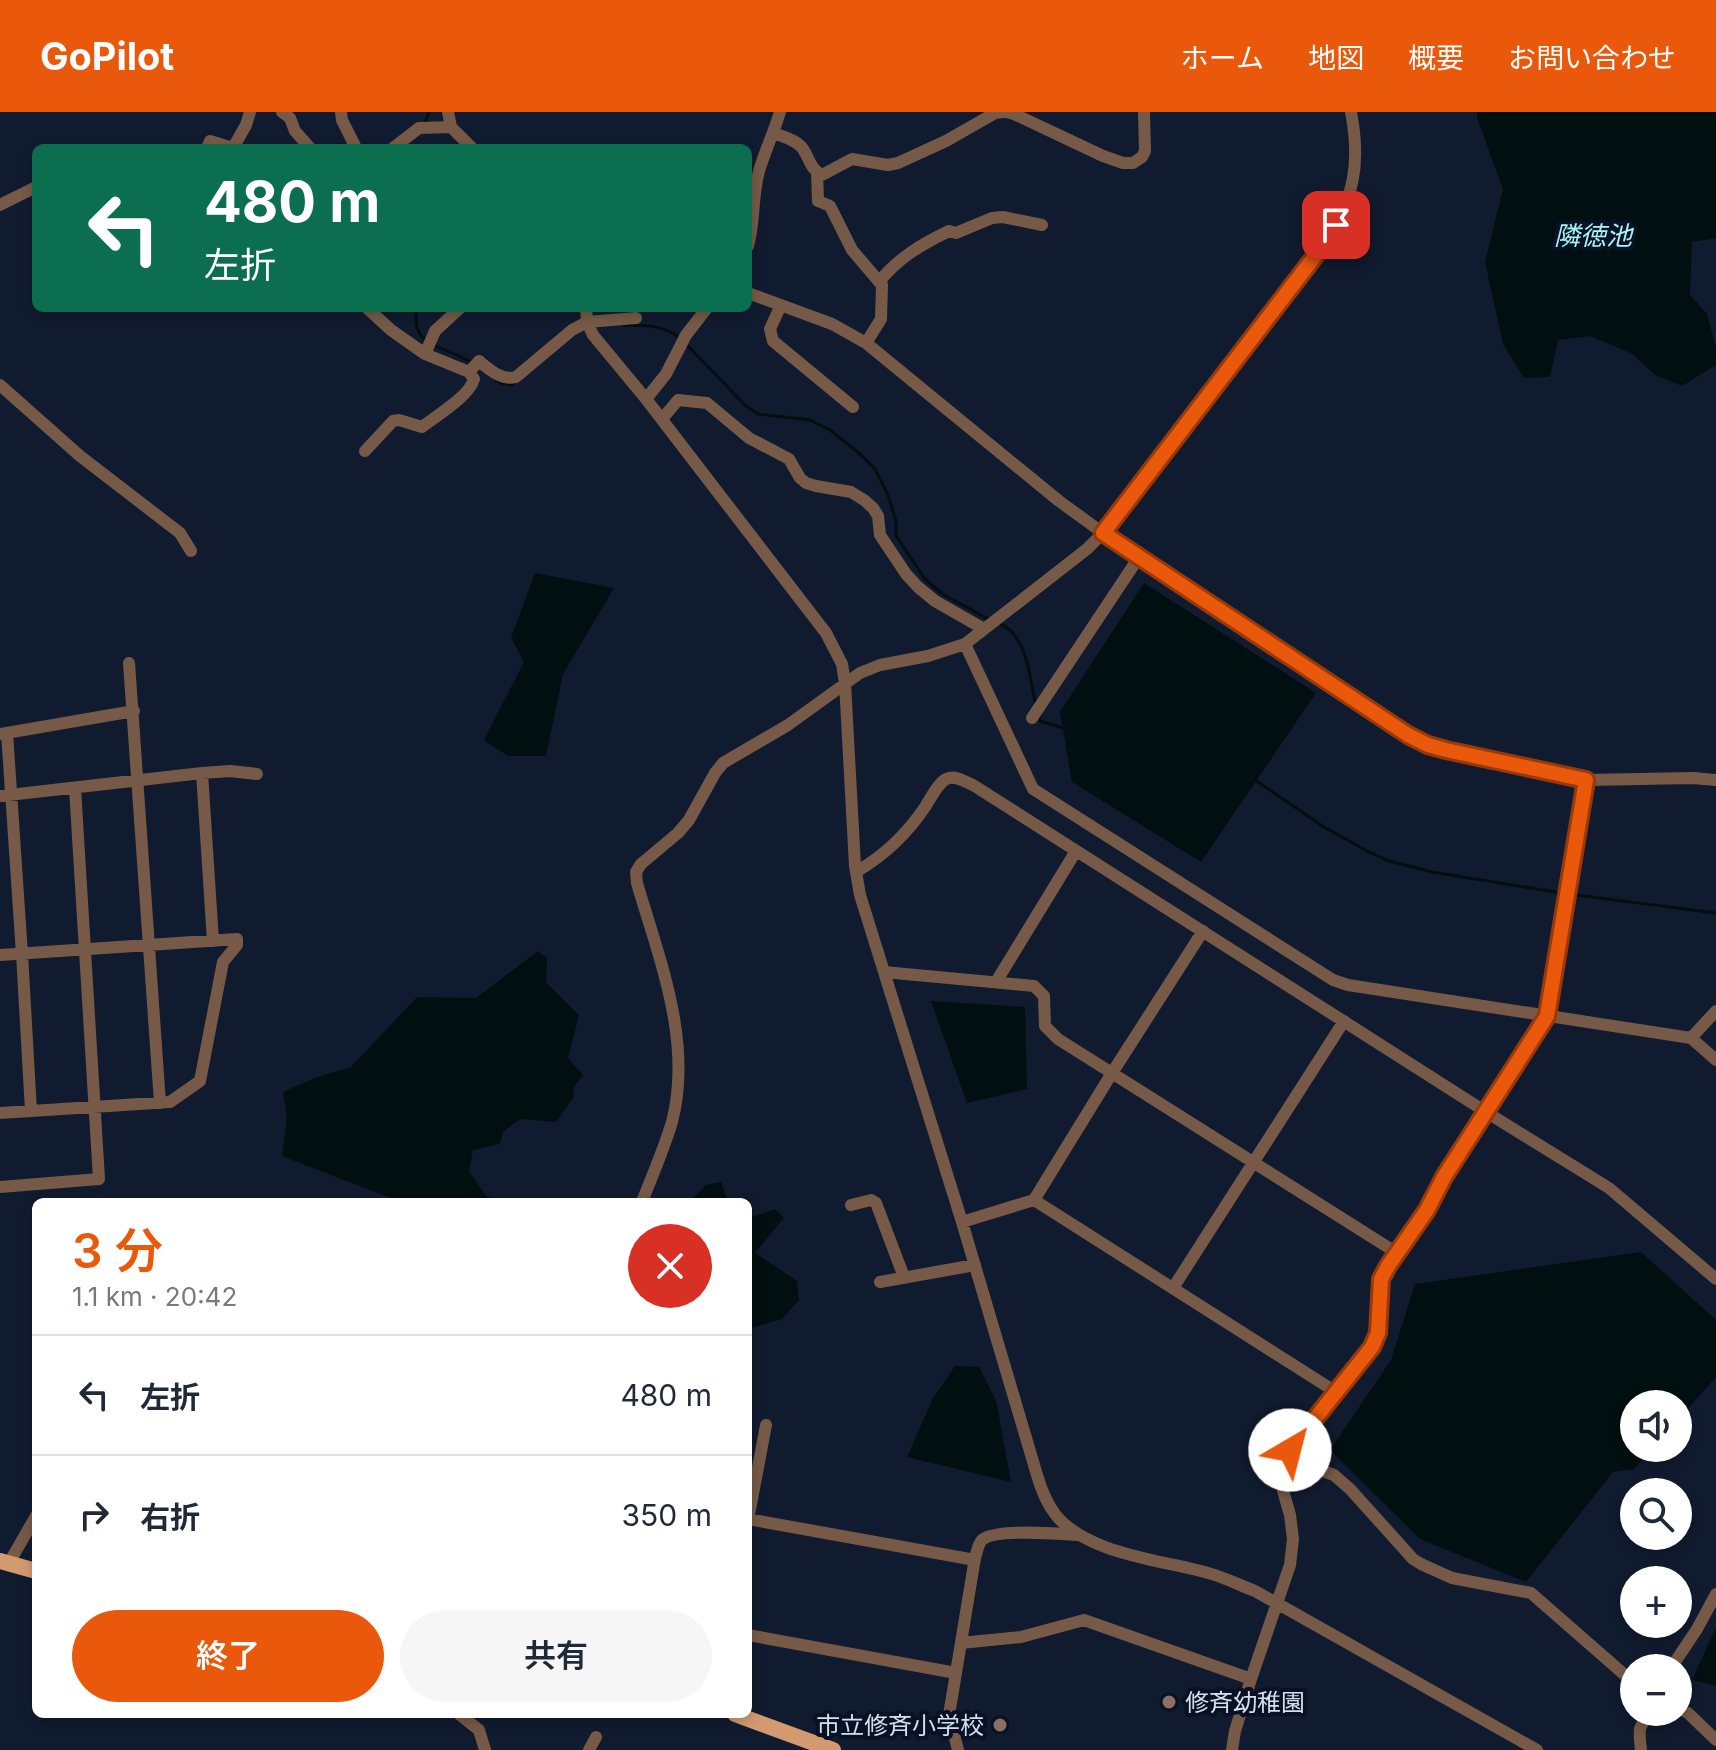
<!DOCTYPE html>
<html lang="ja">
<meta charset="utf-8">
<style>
:root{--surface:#fff;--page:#f6f6f7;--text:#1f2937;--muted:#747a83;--line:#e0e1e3;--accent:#ea580c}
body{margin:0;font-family:Inter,"Noto Sans JP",sans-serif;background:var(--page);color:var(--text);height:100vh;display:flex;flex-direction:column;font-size:30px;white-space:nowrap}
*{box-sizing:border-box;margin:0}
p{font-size:26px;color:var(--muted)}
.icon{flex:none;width:44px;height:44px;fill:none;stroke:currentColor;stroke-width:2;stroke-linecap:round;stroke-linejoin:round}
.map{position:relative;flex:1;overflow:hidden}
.details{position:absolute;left:32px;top:1086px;width:720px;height:520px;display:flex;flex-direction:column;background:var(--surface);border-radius:12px;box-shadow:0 4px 12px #0003}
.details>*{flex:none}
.top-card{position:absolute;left:32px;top:32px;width:720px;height:168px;border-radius:12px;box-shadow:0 4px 12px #0003;background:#0b6e4f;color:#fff;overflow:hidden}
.tools{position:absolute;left:1620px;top:1278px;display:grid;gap:16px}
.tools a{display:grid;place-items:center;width:72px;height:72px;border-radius:50%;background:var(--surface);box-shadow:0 4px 12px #0003;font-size:40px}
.pin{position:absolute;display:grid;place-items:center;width:68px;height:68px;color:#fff;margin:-34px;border-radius:16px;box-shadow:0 4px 12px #0006}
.me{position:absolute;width:88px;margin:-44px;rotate:37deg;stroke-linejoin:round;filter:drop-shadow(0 0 6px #0008)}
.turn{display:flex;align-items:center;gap:28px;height:168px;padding:0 40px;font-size:36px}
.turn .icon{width:104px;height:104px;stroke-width:2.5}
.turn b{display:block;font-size:56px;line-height:68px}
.round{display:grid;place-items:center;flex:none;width:84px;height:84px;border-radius:42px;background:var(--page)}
.summary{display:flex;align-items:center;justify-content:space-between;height:136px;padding:0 40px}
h1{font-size:48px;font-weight:600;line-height:60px;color:var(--accent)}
.button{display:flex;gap:16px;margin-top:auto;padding:16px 40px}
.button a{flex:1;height:92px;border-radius:48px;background:var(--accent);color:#fff;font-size:32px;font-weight:600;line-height:92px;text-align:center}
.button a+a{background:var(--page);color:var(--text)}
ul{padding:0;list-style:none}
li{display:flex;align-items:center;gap:24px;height:120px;padding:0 40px;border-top:2px solid var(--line)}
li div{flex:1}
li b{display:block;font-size:30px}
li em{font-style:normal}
header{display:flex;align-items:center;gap:48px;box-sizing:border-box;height:112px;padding:0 40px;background:var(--accent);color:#fff}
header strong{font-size:38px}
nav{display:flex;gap:44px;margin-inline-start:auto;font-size:28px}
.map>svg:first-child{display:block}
</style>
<header>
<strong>GoPilot</strong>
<nav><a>ホーム</a><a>地図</a><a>概要</a><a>お問い合わせ</a></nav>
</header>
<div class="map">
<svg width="1716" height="1638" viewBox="0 0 1716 1638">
<rect width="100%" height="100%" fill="#111b2f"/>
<path fill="#000f10" d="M1477,0H1716V126L1692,130L1690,183L1707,202L1716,236V253L1682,274L1655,263L1631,241L1590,224L1558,228L1550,265L1524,266L1503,232L1485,150L1503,77L1477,6Z
M535,461L614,476L563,562L546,644H508L484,628L524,550L511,526Z
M1144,471L1316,581L1201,750L1072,670L1060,600Z
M538,839L547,846L546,870L579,903L568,946L583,963L574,975L573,986L556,1010L520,1007L503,1020L500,1032L473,1038L469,1059L486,1084L505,1090H401L282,1044L287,1005L283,980L317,965L350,956L417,885L476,886Z
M931,889L1025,895L1027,977L967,991Z
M721,1070L728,1090H690L706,1073Z
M775,1097L784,1106L755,1141L797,1169L799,1188L782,1207L748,1217V1104H756Z
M1641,1140L1716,1208V1265L1678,1308V1292H1634V1336H1653L1634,1357L1613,1360L1526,1470L1420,1427L1330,1338L1391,1248L1415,1172Z
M955,1254L979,1255L996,1288L1011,1370L907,1345L932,1288Z
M1716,1515V1574L1692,1568Z"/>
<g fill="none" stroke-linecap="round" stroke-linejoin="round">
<path stroke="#000f10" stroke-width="3" d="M424,13L429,0
M416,196C416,209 415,222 427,229
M623,213C643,213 664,213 680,226
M685,231L746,294L758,302L810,308L830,318L861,343L875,357L888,383L896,409V424L925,467L941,481L990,508
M434,233L474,251
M496,268L501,271L511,273L514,271
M997,510C1029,523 1029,565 1036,594
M1039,605L1040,609L1063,616
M1255,668L1324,715L1369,740L1389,749L1432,760L1562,781
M1569,782L1716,801"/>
<path stroke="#765a47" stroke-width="12" d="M282,0L290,6L295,19L310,36
M341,0L342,8L356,36
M448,0L451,15L472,36
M1005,0L1014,2L1103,44L1123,51H1133L1142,45L1145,39L1144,0
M774,21C784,25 797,28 803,37C810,47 810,57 822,63L852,47L888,53L898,51L946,29L995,1L1003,0
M207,36L210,29L233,36L246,13L250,0
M393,36L419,16L451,15
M817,60L818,89L830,94L852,138L882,173L881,207L866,231
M0,93L36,75
M748,134C755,109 752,84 759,59C765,39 774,20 780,0
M879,170C898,146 922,132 949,119L956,121L992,106L1003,105L1042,113
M748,181L832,212L866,231L1059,389L1103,421L1408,623L1428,633L1446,638L1586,668L1693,666L1716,668
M781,193L770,217L773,229L853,295
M367,196L391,218L425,242L469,260
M586,196L587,210L593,223L646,287L826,521L842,552L845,571L855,754L860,783L962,1110L1037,1363C1041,1377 1046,1390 1055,1402C1086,1442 1162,1448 1208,1461C1224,1465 1239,1473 1255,1479L1537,1638
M425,242L435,219L460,196
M0,273L80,344L180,421L191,439
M646,287L666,262L686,223L707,196
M662,307L678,288L707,291L749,326L789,347L800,366L806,371L816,374L851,380L864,388L873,396L878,404L880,423L906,462L918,475L935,489L984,517
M365,339L393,309L399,308L422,315C436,304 470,284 474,267L469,260L479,249C490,258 502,269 516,265L572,218L587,210L636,206
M965,532L1033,677L1333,868L1348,873L1691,926L1716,899
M129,551L160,991
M1032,606L1139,445
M7,621L22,842L31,999
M0,622L134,599
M202,661L213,829
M0,684L202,661L230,659L257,662
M856,760C885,743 907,722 925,695C931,686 939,668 949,666C957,664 966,670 973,673L1486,1000L1609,1076L1716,1167
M0,843L237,827V833L223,850L200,969L170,990L0,1001
M884,860L1034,874L1044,884L1045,914L1058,927L1397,1141
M996,870L1076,739
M1691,926L1716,948
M0,1075L99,1067L75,676
M1034,1088L1336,1280
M642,1090C652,1064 664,1037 672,1010C693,929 659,847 637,771L636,760L641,752L678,721L689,708L715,661L723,651L788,613L860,561L880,553L928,544L965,532L1087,437L1103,421L1325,131C1354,85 1361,53 1351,0
M851,1093L871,1088L876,1091L904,1165
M962,1110L1034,1088L1112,961L1203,819
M880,1170L975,1153
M1173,1176L1344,909
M1287,1346L1334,1363L1350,1377L1413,1447L1421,1452L1452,1466L1531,1481L1634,1571
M748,1407L975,1448
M748,1408L766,1313
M9,1451L36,1404
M748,1523L956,1561
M961,1531L1021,1525L1084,1508L1251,1567
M1671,1556L1697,1517L1716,1482
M1678,1596L1688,1601L1716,1628
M459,1602L479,1618L485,1638
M589,1638L596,1625
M958,1638L949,1603L975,1446C977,1440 978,1432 982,1428C995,1416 1060,1422 1079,1423
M1232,1638L1235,1619L1251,1567L1290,1453L1293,1427L1290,1403L1282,1375V1361L1290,1338L1372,1235L1378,1221L1380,1201L1379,1182L1381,1167L1388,1154L1427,1098L1444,1065L1547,904L1586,668
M1641,1638C1639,1617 1637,1618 1650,1600"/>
<path stroke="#d39a70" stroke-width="16" d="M0,1449L36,1459
M735,1602L833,1638"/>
</g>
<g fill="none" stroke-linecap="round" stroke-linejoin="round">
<defs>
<path id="route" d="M1290,1338L1372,1235L1378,1221L1381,1167L1388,1154L1427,1098L1444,1065L1547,904L1586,668L1446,638L1428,633L1408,623L1103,421L1325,131L1336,113"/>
</defs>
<use href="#route" stroke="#983908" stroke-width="20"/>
<use href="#route" stroke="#ea580c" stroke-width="14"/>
</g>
<g fill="#8d6e63" stroke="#081224" stroke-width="3">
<circle cx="1169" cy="1590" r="8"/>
<circle cx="1000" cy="1613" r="8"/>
</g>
<g text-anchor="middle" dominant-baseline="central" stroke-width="8" stroke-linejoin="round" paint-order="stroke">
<g font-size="24" fill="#d7dfed" stroke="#081224" text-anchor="start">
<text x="1185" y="1590">修斉幼稚園</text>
<text x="984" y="1613" text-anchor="end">市立修斉小学校</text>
</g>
<g font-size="26" font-style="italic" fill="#a8f3f6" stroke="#081224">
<text x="1593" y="123">隣徳池</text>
</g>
</g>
</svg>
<div class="tools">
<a><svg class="icon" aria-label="sound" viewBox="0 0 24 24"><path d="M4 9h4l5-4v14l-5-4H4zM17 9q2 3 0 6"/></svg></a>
<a><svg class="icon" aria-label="search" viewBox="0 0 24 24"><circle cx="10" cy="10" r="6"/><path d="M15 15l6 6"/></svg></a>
<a>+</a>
<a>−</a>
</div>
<div class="pin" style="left:1336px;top:113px;background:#d93025"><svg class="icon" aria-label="arrive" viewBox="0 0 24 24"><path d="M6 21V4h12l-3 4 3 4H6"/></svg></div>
<svg class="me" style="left:1290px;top:1338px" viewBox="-20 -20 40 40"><circle r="19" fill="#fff"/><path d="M0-13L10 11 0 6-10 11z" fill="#ea580c"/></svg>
<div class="top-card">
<div class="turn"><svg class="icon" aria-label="left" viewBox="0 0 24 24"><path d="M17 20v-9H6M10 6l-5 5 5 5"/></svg><div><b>480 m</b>左折</div></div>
</div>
<section class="details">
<div class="summary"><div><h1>3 分</h1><p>1.1 km · 20:42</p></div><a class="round" style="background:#d93025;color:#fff"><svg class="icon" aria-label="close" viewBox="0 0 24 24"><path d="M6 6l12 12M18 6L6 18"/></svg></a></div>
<ul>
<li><svg class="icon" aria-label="left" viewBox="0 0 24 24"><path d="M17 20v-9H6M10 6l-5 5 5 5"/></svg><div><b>左折</b></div><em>480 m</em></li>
<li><svg class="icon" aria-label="right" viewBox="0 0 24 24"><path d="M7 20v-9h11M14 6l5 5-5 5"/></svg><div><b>右折</b></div><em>350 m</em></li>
</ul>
<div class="button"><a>終了</a><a>共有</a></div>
</section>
</div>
